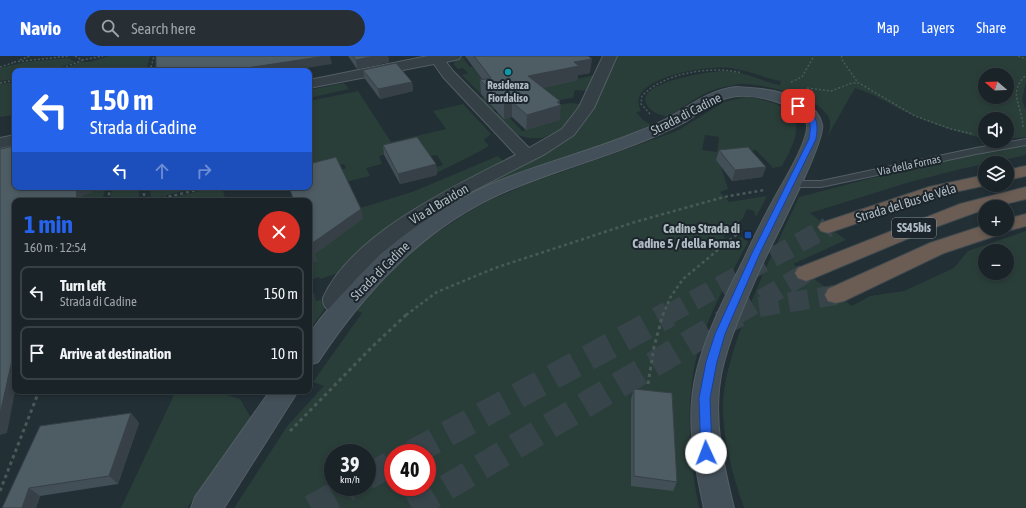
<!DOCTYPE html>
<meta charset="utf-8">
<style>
:root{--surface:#1a2328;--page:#272f34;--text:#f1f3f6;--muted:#9fa4a8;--line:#384045;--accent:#2563eb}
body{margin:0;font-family:"Asap Condensed",sans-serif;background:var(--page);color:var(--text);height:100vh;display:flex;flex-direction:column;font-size:15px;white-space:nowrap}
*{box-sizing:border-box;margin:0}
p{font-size:13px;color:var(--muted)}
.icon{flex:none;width:22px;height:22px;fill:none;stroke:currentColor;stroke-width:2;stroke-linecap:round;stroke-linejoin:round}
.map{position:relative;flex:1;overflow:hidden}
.drawer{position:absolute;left:12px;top:142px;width:300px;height:196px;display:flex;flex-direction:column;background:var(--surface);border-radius:8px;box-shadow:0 2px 6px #0003,0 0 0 1px var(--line)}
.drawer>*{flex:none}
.top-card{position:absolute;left:12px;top:12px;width:300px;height:122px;border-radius:8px;box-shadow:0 2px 6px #0003,0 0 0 1px var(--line);background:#2563eb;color:#fff;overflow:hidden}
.needle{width:26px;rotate:289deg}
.buttons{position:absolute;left:978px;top:12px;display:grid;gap:8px}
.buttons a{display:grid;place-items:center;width:36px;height:36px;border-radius:50%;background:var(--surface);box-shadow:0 2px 6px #0003,0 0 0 1px var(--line);font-size:20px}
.speed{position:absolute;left:324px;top:388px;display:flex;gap:8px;font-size:20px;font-weight:700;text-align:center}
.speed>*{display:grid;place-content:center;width:52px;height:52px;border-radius:50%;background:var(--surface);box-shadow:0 2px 6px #0003,0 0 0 1px var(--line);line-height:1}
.speed small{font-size:10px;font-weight:400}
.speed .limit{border:6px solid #d22;background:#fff;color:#111}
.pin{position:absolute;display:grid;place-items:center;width:34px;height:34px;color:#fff;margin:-17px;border-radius:8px;box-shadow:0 2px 6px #0006}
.me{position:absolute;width:44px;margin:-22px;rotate:358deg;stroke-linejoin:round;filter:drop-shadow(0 0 3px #0008)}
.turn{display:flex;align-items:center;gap:14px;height:84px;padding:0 12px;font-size:18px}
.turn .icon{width:52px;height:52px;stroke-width:2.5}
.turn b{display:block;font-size:28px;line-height:34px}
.lanes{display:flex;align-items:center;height:38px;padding:0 12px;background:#0003;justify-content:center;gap:20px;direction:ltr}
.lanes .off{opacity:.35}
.round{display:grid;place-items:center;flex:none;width:42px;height:42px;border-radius:21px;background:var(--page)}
.summary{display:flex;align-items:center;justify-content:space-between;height:68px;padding:0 12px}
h1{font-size:24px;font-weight:700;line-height:30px;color:var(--accent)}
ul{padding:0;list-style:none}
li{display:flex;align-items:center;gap:12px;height:54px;margin:0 8px 6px;padding:0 4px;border:2px solid var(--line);border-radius:8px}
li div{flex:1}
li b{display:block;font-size:15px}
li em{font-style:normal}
header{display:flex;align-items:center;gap:24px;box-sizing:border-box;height:56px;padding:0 20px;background:var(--accent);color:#fff}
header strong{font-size:19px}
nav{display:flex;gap:22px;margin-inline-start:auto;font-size:14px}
.search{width:280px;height:36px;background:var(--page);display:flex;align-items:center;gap:10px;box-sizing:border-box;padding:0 14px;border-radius:22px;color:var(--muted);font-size:15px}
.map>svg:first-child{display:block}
</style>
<header>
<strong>Navio</strong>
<div class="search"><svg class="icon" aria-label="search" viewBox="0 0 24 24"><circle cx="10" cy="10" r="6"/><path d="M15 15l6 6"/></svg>Search here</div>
<nav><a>Map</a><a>Layers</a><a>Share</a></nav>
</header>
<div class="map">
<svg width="1026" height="452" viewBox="0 0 1026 452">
<rect width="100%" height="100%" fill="#222f35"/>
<path fill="#2a3e39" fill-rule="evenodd" d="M109,0H150L146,15H60L80,6H90Z
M472,0L463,2L470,11L472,10L489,32L537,27L481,38L462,19L468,17L463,12L458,13L454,9V6C459,2 465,0 472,0Z
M617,0H1026V26L1022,44L1026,54V81L1007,83V63H985V83C962,77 939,71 917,61C896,53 877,38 855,32L826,83C829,77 831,71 830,65C824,41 764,28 742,28C736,28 730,30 724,31C703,35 685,50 668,61C660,59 651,56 647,49C633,26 712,15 724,15C742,14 762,26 780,29L781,25C764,22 747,14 730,12C710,9 623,21 641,55L636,56L643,64L651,69L614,85L468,137L543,98L603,28ZM985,19H1007V41H985Z
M68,2L75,6L50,15H15V23L0,25V12L26,6Z
M596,19L590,35L575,34L573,42L492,54L480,42Z
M15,26V59L0,61V28Z
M344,27L349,33L309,42V34Z
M358,35L391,86L446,73L433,55L463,48L491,78L484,84L489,90L471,100L436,117L433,112L443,109L437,99L425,101L418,91L379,100L382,108L366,112L370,120L345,126L340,114L346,112L344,108L323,113L309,119V45Z
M745,41C755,41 763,44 773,47C809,59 796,85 782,110L773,112L756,94L718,100L728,133L720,136L729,146L767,140L756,161L754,155L747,153L743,162L723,181L731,186L742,181L748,186C730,220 710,255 699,292C684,343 689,401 699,452H234L288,369L324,330L313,326L362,257L355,254L386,220L401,206L426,184L465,158L488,145L528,128L677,75L724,46ZM705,79L719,81L717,96L702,94ZM333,397H367V431H333ZM393,397H427V431H393Z
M570,47L581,48L568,71L542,82H528L518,79L495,57H505L522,75L560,64L548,51Z
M1026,88V99L961,113L910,126L810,157L846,184L793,208L852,250L870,240L904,235L954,212L968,195L1026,175V452H744C733,420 723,386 723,351C723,325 732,299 740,275C757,229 778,185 799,141L949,102ZM985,195H1007V217H985Z
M498,100L505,107L345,215L320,223L319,221L309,224V168L412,136Z
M93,131H106L102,145H70L71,143L92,137Z
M113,131H139V145H109Z
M150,131H200L151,143Z
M215,131H238L223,135L226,145H160Z
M314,237L316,245L327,242L324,254L309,275V239Z
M204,335H213L240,343L251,362L187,452H121L174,339Z"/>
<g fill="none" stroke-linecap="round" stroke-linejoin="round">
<path stroke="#37444a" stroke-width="20" stroke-dasharray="20 10" stroke-linecap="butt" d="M759,251L836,239
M667,259L828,171
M736,259L806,217"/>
<path stroke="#37444a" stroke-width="26" stroke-dasharray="26 14" stroke-linecap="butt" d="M412,397L669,258
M367,421L393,407
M311,452L349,431
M412,452L738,258"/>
<defs>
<path id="lane" d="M1026,83V89L976,98L821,131H791L787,130L785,128L787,126L791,125H821L976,92Z"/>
<path id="street" d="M428,0H461L459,3L446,6L453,15L529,92L562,73L579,51L603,0H617L594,52L574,79L545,98L459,142L401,182L380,199L355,225L345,242L352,245L355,251L352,257C341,261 322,257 323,242C351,178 456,129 516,99L443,21L434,8L309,32V24Z
M15,79V89L0,92V82Z"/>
<path id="secondary" d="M736,31C763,32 814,37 822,68C827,84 769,193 759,215C745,247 730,280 722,314C712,361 723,407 734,452H704C694,406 685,360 697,314C707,275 726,239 744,203C753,183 763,163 774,143C782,128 809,85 807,69C805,58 793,51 783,48C767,42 745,37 727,42C712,46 698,58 685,66C676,71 667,75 658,79C607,101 553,115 502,137C423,172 365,235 318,306L309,309C309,300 308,290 309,282C310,272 340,240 348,232C387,188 435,153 489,129C537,108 589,96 637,76C650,71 662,66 673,59C694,47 711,34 736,31Z
M270,335H298L224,452H191L195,441Z"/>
<path id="highway" d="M1026,110V120L1007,124V114Z
M985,119V129H987L941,139L828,177L821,175L818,171L821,167L929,131Z
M1026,131V143L992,151H985V153L933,172L814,222L806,225L798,222L795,217L798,212L960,148Z
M1026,158V170L1007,175L1003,174L1001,178L944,197L844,245L836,247L828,245L825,239L828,233L930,187L985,169V173H1007V163Z"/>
</defs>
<use href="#lane" stroke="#535e64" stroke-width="2"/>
<use href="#street" stroke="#535e64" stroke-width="2"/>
<use href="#secondary" stroke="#535e64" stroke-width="2"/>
<use href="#highway" stroke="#404b51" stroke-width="2"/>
<path stroke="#485a58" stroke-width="1.5" stroke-dasharray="2 2" stroke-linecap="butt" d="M75,0L82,4L103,0
M842,0L841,2L858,27
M1018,0L1026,3
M20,4L30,0
M14,6L70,0
M0,11L15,6
M55,15L83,4
M150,15L154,0
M791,26L802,21L814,0
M0,27L15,24
M807,32L831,35L852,27H859L915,60L951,73L973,78
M650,58L641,48L642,40C663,17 712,9 742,17
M1023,71C1022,48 1007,38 1026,19"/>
<path stroke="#485a58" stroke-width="2.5" stroke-dasharray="3 3" stroke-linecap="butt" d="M144,131V145
M107,145L111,131
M151,145L209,131
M406,259L437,236L495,212L635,166L724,141L764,134
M663,259L670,242L683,223L742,174"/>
<path stroke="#485a58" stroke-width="3" stroke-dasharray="3.5 3.5" stroke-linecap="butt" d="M648,328L654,291L663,258
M290,375L373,290L407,258
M0,435L39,335"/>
<use href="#lane" fill="#354046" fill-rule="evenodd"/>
<use href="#street" fill="#354046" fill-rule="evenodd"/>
<use href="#secondary" fill="#445059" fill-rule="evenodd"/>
<use href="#highway" fill="#6b5d53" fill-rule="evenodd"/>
</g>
<path fill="#434f56" d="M348,0H388L389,6L357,13Z
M465,0H588L590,17L578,19V24L542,32L560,48V64L526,74L512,61L504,63L481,38L480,24L482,23Z
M363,14L412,26L413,35L380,43L365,23Z
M383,89L436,108L437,119L400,128L384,99Z
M719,94L766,111L762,121L732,125L716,104Z
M634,333L677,426L673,435L631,430V343Z
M131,357L139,367L118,428L40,440L36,452H2Z"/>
<path fill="#374046" d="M326,0H330L332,8L287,15H227Z
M374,0H388L389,6L357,13L356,4Z
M592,3L590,17L578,19V24L527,35L528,20L574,6Z
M412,26L413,35L380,43L378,33Z
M560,45V50L561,49L560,64L526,74L527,59Z
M512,46V61L504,63V48Z
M436,108L437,119L400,128L398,118Z
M766,111L762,121L732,125L735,114Z
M81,131H93L92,137L82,140V145H76L77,132Z
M361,153L363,163L315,198L318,205L309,208V196L311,188Z
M15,291V335L7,377L0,379V358Z
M131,357L139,367L118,428L109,420Z
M29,432L40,440L36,452H22Z"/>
<path fill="#4e5c64" stroke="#374046" d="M156,0H326L227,15H156Z
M353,0H374L356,4Z
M474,0H588L592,3L574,6L579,10L528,20L560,45L557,46L561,49L527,59L512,46L504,48L480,24L491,22Z
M396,7L412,26L378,33L363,14Z
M417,81L436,108L398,118L383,89Z
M15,90V131H81L77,132L76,145H15V291L0,358V93Z
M748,91L766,111L735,114L719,94Z
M336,101L361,153L311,188L314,194L309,196V145H294L289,131H309V108Z
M634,333L672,337L677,426L634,420Z
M131,357L109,420L29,432L22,452H2L40,370Z"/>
<path fill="#2563eb" stroke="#184099" d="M796,48H801C816,61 819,63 816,83L760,197L725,278L717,306L710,342L712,397L711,401L706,402L702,401L701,397L699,342L706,306L715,278L752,197L809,83C812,64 810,63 796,51Z"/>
<circle fill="#0f9aa8" stroke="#1b252b" stroke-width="1.5" cx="508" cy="16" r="4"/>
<rect fill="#1a4fb4" stroke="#1b252b" stroke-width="1.5" x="744" y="175" width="8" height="8" rx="2"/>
<g text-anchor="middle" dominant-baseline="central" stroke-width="4" stroke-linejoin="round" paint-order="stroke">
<g font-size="11" font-weight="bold" fill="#b0bbc3" stroke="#1b252b">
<text x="508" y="29">Residenza<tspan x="508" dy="13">Fiordaliso</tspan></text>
</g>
<g font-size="11" fill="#b0bbc3" stroke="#1b252b">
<text transform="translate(909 109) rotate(-12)">Via della Fornas</text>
</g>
<rect fill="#1b252b" stroke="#838e95" stroke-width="1" x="892" y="162" width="44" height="20" rx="3"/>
<g font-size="12" font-weight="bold" fill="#b0bbc3">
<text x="914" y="172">SS45bis</text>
</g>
<g font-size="13" fill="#b0bbc3" stroke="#1b252b">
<text transform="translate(686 58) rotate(-27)">Strada di Cadine</text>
<text transform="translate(906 147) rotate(-17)">Strada del Bus de Véla</text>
<text transform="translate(439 148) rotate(-31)">Via al Braidon</text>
<text transform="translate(380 215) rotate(-45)">Strada di Cadine</text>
</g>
<g font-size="13" font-weight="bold" fill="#b0bbc3" stroke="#1b252b" text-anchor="end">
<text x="740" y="172">Cadine Strada di<tspan x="740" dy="15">Cadine 5 / della Fornas</tspan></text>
</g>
</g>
</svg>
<div class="buttons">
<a><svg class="needle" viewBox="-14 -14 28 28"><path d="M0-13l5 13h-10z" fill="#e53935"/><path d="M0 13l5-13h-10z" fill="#9fa4a8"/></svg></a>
<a><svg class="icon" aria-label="sound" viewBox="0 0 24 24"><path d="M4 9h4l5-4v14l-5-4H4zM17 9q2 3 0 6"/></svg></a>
<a><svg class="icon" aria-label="layers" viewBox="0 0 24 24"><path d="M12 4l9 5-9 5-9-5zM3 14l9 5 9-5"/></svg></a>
<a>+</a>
<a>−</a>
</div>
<div class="speed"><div>39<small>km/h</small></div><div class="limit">40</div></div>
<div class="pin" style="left:798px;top:50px;background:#d93025"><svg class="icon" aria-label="arrive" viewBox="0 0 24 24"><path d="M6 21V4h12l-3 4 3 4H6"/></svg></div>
<svg class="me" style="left:706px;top:397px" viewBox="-20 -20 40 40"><circle r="19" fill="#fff"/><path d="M0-13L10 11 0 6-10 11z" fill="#2563eb"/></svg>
<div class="top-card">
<div class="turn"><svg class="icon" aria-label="left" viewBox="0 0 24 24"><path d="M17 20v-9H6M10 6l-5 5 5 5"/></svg><div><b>150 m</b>Strada di Cadine</div></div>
<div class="lanes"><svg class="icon" aria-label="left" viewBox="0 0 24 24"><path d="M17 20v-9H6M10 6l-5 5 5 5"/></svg><svg class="icon off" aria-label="ahead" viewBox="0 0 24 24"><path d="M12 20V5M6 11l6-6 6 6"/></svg><svg class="icon off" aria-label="right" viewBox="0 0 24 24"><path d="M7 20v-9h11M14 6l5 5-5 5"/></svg></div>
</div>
<section class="drawer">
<div class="summary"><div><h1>1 min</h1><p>160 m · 12:54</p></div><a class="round" style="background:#d93025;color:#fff"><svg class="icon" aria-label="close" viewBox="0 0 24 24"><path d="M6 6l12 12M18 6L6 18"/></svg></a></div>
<ul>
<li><svg class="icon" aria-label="left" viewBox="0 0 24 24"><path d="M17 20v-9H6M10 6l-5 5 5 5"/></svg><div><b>Turn left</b><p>Strada di Cadine</p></div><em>150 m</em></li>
<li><svg class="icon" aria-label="arrive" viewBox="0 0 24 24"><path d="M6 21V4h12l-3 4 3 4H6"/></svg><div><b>Arrive at destination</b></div><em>10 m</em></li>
</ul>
</section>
</div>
